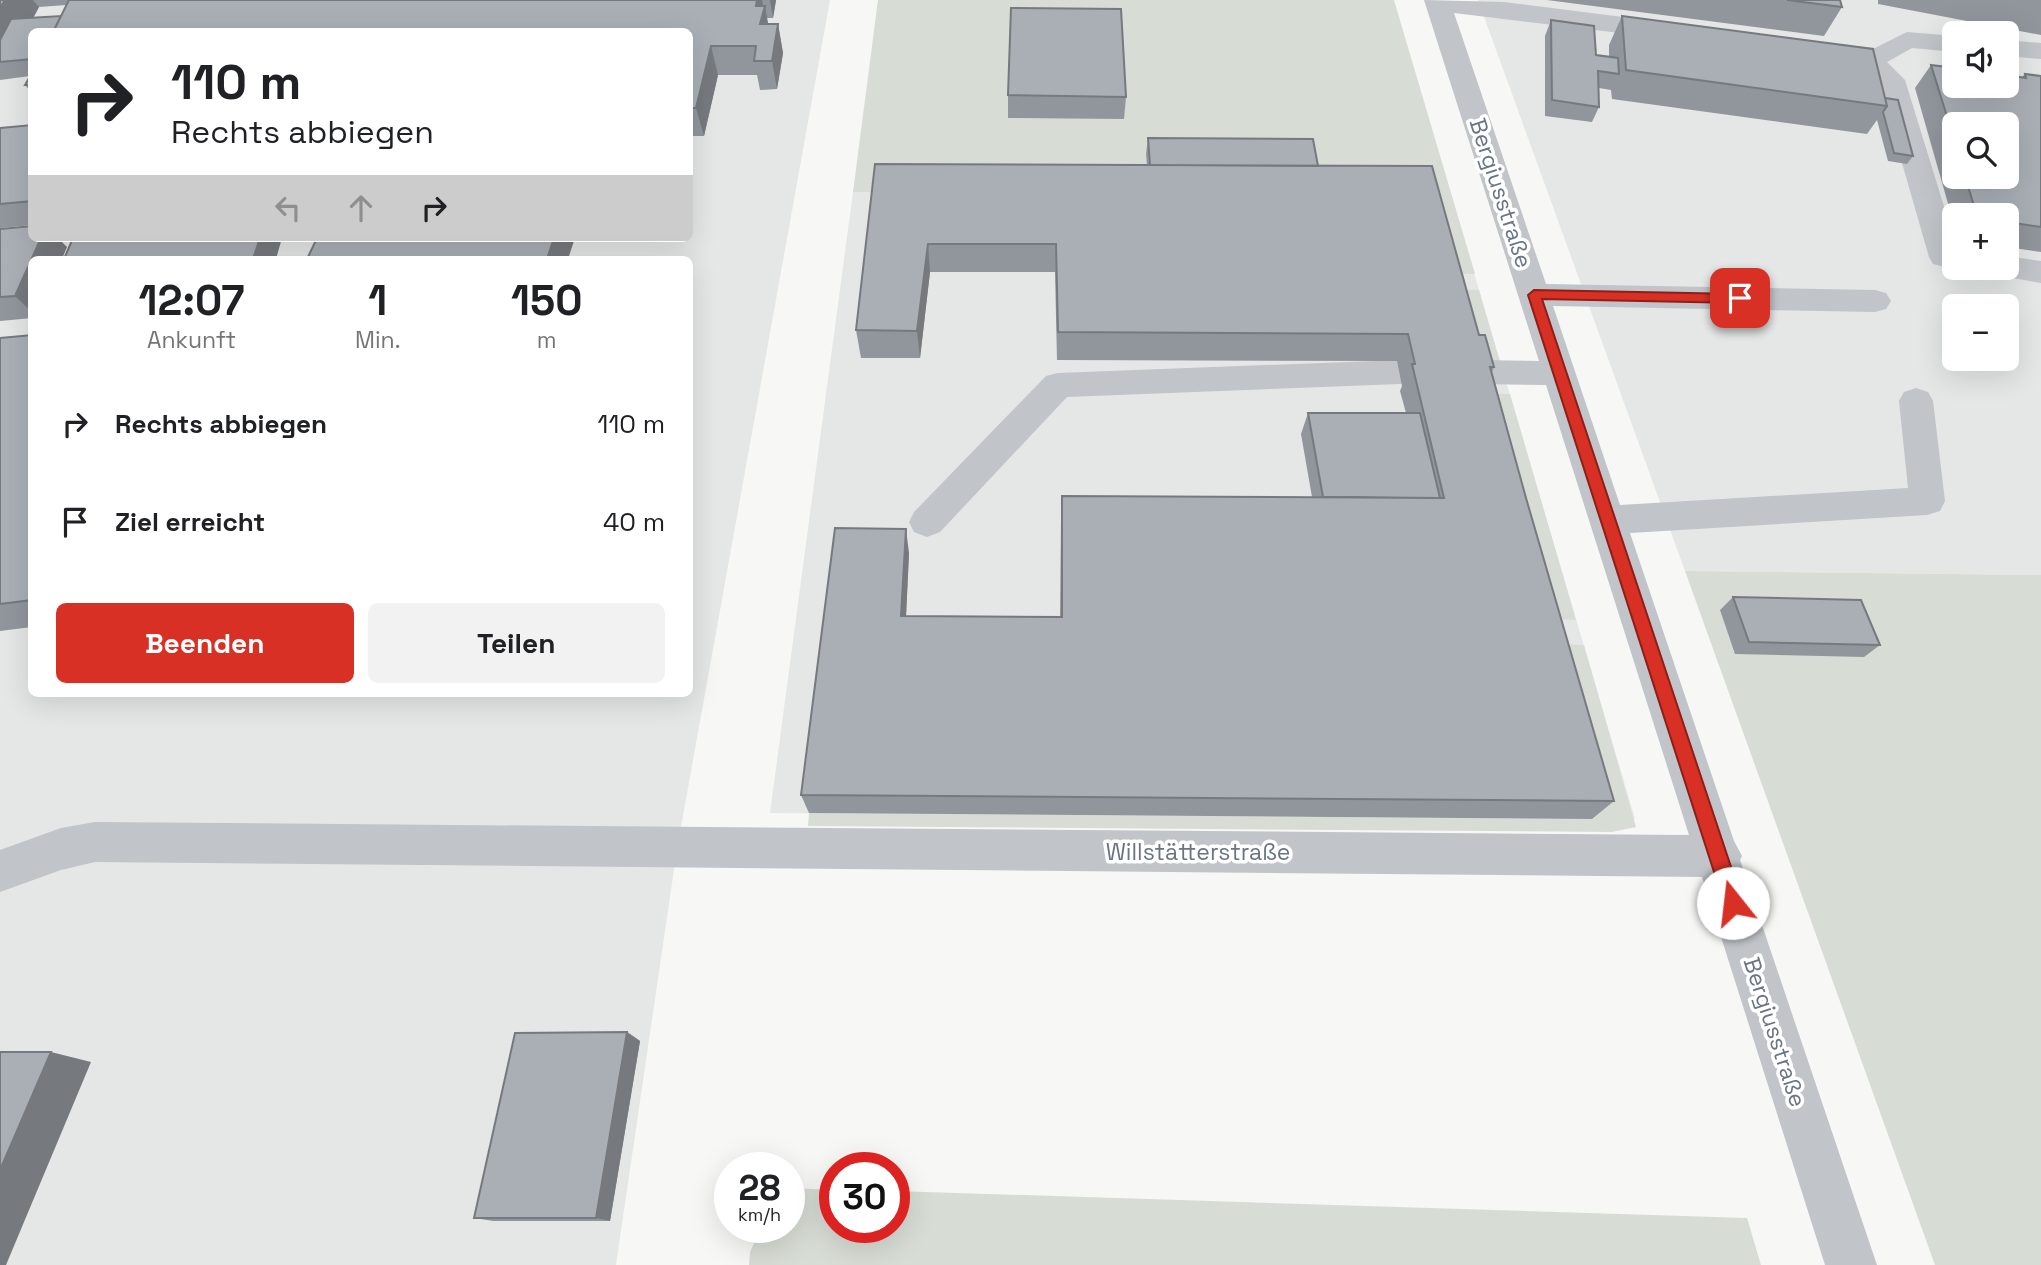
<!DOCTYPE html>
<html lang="de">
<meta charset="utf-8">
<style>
:root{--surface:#fff;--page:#f2f2f2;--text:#202124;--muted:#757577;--accent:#d93025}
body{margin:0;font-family:"Space Grotesk",sans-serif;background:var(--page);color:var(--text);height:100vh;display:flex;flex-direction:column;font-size:26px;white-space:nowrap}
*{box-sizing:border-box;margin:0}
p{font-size:23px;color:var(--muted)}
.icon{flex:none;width:38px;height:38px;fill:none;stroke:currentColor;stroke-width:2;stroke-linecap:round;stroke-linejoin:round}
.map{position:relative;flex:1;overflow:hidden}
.drawer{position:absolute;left:28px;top:256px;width:665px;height:441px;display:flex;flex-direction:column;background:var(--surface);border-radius:10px;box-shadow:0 7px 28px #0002}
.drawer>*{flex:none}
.banner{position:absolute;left:28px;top:28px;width:665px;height:214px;border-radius:10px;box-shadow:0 7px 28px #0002;background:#fff;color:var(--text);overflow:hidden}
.controls{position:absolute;left:1942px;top:21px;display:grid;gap:14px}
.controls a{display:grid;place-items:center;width:77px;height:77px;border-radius:10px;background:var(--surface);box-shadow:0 7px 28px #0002;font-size:35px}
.speed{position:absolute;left:714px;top:1152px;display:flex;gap:14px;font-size:35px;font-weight:700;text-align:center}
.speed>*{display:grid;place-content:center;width:91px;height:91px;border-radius:50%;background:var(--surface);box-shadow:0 7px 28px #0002;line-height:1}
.speed small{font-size:18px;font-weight:400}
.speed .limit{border:10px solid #d22;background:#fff;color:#111}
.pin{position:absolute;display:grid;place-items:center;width:60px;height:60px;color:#fff;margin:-30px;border-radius:14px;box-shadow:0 4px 10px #0006}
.me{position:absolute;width:77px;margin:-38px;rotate:344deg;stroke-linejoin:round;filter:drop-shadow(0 0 5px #0008)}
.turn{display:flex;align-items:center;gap:24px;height:147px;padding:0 28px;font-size:32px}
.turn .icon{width:91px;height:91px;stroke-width:2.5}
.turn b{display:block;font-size:49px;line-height:60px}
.lanes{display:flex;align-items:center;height:66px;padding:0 28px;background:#0003;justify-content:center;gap:35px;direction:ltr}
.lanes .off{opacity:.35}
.eta{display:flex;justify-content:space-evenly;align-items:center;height:119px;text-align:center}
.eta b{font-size:42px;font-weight:600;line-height:49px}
.button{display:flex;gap:14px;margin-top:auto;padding:14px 28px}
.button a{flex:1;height:80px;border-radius:10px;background:var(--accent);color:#fff;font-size:28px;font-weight:600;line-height:80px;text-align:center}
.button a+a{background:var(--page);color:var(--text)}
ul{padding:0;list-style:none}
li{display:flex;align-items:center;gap:21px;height:98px;padding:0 28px}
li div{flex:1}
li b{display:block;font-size:26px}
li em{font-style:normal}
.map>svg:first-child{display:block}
</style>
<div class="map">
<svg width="2041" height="1265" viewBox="0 0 2041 1265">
<rect width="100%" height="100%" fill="#f7f7f5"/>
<path fill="#e5e6e6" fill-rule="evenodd" d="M0,0H830L677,849L616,1265H0ZM32,32H690V238H32ZM32,259H690V693H32Z
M1478,0H2041V575L1685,571ZM1955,33H2007V86H1955ZM1955,124H2007V177H1955ZM1955,215H2007V268H1955ZM1955,306H2007V359H1955Z
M853,192L1451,195L1635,819L770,813Z"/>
<path fill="#d7dcd4" d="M878,0H1394L1475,274H1443L1421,195L853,192Z
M1447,289L1479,290L1500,362H1467Z
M1477,394H1510L1576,620L1537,618Z
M1685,571L2041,575V1265H1935Z
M1544,644L1584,645L1636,827L1612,832L808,826L809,813L1592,819Z
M789,1188L835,1190V1227H894V1191L1747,1218L1761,1265H749L750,1252L761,1227H789Z"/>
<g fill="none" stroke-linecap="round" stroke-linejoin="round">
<path fill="#c1c4c8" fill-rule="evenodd" d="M1424,0L1504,2L1670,23L1679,25L1683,31L1679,37L1670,39L1454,13L1546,284L1875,290L1886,293L1891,301L1886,309L1875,312L1553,306L1620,505L1908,488L1899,401L1904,392L1916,388L1928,392L1933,401L1945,501L1940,511L1927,515L1630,533L1734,841L1742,856L1740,860L1877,1265H1825L1702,877L95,862L61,870L0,892V850L61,828L95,822L1689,835L1546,385L1474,384L1462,381L1457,372L1462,363L1474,360L1539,361Z
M1907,32L1955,36V52L1912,48L1887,62L1905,80L1955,242V268H1961L1955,270L1933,264L1929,257L1879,83L1854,62L1814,57L1810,51L1814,45L1823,43L1875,48Z
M2007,40L2041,43V59L2007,56Z
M2007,256L2041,261V283L1996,275L1992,268H2007Z
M1400,360L1412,363L1417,372L1412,381L1400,384L1067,397L940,532L927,537L914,532L909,522L914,512L1046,376L1058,373Z"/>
</g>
<path fill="#91969c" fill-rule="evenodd" d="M0,0H776L773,18H767L768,24H778L783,53L777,89L760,90L757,75H718L704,136H690V32H32V93L25,85L30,76L0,80ZM66,5L61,16L33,18L39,7Z
M1547,0H1840L1842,7L1824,36Z
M1878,0H2041V35L1878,4Z
M1622,16L1885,98L1913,156L1907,164L1888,161L1877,120L1867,134L1612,99L1611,90L1599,88V107L1592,122L1545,116V36L1551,20L1596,55L1609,57V45Z
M1931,65L2022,77L2025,74L2041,76V252L2007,247V215H1955V228L1915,88ZM1955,124L2007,177H1955Z
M1008,95L1126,97L1124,119L1008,118Z
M32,125V225L0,228V128Z
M1148,138L1318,166L1479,335L1494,367L1492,372L1526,498L1614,801L1592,819L809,813L801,795L909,553L906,616L1060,617L1061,520L1062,496L1312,497L1301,434L1308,413H1406L1400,391L1402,386L1397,361L1057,360L1055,272H930L920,358H861L856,330L875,164L1147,165L1146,154Z
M0,229L67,247L32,259V318L0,321Z
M32,335V627L0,631V338Z
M1733,597L1880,645L1864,657L1735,654L1720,610Z
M627,1032L640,1041L610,1221H493L474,1218Z"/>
<path fill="#767a7f" d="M5,0H33L39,7L10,61L0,62V8Z
M757,0H762L764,10L765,6L770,35L766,52L756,6Z
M770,0H776L773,18Z
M778,24L783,53L777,89L772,61Z
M711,46L718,75L704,136L696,108Z
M41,238H58L67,247L62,259H32V312L15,296Z
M260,238H282L276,259H253Z
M554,238H575L568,259H547Z
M928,244L930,272L920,358L917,331Z
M906,529L909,553L905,638L901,616Z
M627,1032L640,1041L610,1221L596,1218Z
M51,1052L91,1062L6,1265H0V1170Z"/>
<path fill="#a9afb5" stroke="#767a7f" stroke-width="2" d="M0,0H5L0,8Z
M69,0H757L756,6H765L760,24H778L772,61H754L756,46H711L696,108H690V32H53Z
M1787,0H1840L1842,7Z
M1011,8L1121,9L1126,97L1008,95Z
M61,16L53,32H32V59L0,62V40L11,19Z
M1622,16L1873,49L1887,106L1626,70Z
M1551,20L1594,26L1596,55L1618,58L1619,74L1598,71L1599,107L1552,100Z
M1931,65L1955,68V86H2007V75L2026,78L2025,74L2041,76V227L2007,222V215H1977L1965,177H2007V124H1955V142Z
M32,73V85H25Z
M1885,98L1898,100L1913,156L1894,153L1883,112L1887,106Z
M32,125V201L0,204V128Z
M1148,138L1313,139L1318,166L1150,165Z
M875,164L1432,166L1479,335H1485L1494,367H1490L1526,498L1614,801L801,795L835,528L906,529L901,616L1062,617V496L1444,498L1412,364H1415L1408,334L1058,332L1056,244H928L917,331L856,330Z
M32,226V238H41L15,296L0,297V229Z
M73,238H260L253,259H64Z
M317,238H554L547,259H307Z
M32,335V600L0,604V338Z
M1308,413H1420L1440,498L1323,497Z
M1733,597L1861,600L1880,645L1749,642Z
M627,1032L596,1218H474L515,1033Z
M0,1052H51L0,1170Z"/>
<path fill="#d93025" stroke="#8d1f18" stroke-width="2" d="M1534,290L1740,294L1746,298L1740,303L1542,299L1743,903L1740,910L1733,912L1727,910L1724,903L1528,295Z"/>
<g text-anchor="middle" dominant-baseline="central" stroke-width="7" stroke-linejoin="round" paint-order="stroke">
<g font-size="23" fill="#697584" stroke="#fff">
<text transform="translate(1501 193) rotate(72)">Bergiusstraße</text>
<text x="1198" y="852">Willstätterstraße</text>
<text transform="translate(1775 1032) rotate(72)">Bergiusstraße</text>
</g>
</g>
</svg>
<div class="controls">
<a><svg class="icon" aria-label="sound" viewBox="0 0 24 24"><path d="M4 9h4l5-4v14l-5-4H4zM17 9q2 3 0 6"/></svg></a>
<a><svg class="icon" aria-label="search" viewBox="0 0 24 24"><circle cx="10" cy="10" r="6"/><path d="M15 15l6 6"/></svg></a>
<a>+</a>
<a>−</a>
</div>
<div class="speed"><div>28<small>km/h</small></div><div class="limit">30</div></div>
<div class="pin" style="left:1740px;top:298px;background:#d93025"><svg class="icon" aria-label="arrive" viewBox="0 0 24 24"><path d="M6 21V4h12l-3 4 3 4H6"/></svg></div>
<svg class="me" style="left:1733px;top:903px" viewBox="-20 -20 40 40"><circle r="19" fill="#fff"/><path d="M0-13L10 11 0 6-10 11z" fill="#d93025"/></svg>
<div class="banner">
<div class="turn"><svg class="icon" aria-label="right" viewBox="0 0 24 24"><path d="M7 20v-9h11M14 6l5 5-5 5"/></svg><div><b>110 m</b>Rechts abbiegen</div></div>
<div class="lanes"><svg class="icon off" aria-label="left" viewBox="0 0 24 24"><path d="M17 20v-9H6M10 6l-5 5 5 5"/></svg><svg class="icon off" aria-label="ahead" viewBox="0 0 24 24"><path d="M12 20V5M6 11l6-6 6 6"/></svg><svg class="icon" aria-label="right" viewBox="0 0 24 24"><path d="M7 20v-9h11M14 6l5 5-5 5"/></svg></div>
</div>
<section class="drawer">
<div class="eta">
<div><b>12:07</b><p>Ankunft</p></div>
<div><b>1</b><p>Min.</p></div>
<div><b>150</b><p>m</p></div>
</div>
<ul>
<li><svg class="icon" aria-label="right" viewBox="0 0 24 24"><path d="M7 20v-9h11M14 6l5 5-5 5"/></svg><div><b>Rechts abbiegen</b></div><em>110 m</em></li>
<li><svg class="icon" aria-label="arrive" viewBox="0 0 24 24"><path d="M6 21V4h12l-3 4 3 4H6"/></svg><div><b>Ziel erreicht</b></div><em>40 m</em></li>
</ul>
<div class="button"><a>Beenden</a><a>Teilen</a></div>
</section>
</div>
